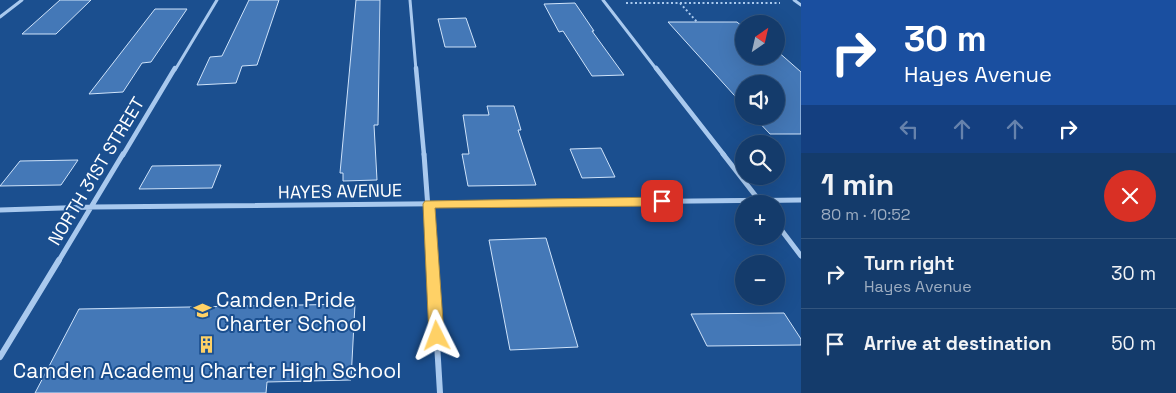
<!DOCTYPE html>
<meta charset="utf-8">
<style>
:root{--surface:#143b6b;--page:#1d4271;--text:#f1f3f6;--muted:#9dadc1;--line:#33557e}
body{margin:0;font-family:"Space Grotesk",sans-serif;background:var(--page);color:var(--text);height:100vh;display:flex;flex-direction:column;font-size:19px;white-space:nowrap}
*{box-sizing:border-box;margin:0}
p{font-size:16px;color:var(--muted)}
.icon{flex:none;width:28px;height:28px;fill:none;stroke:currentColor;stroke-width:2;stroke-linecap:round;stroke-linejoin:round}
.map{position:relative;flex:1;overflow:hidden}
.side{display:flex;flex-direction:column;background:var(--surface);width:375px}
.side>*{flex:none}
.hud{background:#1a4fa0;color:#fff;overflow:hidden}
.needle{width:32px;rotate:34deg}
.tools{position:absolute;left:735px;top:15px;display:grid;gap:10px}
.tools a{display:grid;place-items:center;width:50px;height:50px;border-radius:50%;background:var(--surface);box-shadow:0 5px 20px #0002,0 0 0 1px var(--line);font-size:25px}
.pin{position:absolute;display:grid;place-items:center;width:42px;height:42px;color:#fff;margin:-21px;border-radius:10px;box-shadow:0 2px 8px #0006}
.me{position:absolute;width:55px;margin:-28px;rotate:357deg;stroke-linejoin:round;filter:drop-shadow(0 0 4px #0008)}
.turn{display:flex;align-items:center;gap:18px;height:105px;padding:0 20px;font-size:22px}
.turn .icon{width:65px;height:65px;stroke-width:2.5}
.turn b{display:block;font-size:35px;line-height:42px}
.lanes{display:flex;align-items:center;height:48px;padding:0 20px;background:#0003;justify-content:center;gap:25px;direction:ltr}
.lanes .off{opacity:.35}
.round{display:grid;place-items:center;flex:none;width:52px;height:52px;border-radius:26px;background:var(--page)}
.head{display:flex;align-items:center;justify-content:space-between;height:85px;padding:0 20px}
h1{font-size:30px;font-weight:700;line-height:38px}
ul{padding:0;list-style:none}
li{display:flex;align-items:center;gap:15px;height:70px;padding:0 20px;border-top:1px solid var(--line)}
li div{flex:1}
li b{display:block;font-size:19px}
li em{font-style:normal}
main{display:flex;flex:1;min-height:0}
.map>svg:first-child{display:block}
</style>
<main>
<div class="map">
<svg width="801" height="393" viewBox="0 0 801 393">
<rect width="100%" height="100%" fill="#1b4f8f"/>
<path fill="#4478b7" stroke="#cfe3fa" d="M60,0H91L56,34H22Z
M249,0H279L257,65L242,66L236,83L197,85L210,57L222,56Z
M356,0H380L378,125H374L377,180L343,181V173H340Z
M575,3L594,31H592L624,75L592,76L563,31L559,32L544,4Z
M155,9H187L151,62L142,63L123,92L89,94Z
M466,18L476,47H445L438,19Z
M668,22H737L744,28V56H776V50L801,72V134H770L753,116H776V84H744V106Z
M487,106H514L521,130H518L536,185L468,186L462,154H469L463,115H489Z
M601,148L615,177L582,178L570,149Z
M78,160L61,185L0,186L20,161Z
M221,165L212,188L139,189L152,166Z
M546,238L578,347L510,350L489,240Z
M355,304L351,380L267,382L266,393H35L79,309Z
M784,313L801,339V345L707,346L691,314Z"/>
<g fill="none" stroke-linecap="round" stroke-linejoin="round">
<path stroke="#a9c9ee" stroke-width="2" stroke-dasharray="2 2.5" stroke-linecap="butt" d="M626,3H780
M680,3L697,22"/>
<path stroke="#a9c9ee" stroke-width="3" d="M410,0L416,70
M603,0L657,70
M794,0L801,5
M0,17L22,0
M175,70L217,0"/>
<path stroke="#a9c9ee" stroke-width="4.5" d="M416,68L424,155
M656,68L724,155
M123,155L175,68"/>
<path stroke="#a9c9ee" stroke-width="5" d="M424,154L432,262
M723,154L762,204
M0,210L93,207L801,200
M776,223L801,256
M58,262L123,154"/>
<path stroke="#a9c9ee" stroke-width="6" d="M432,260L440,393
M0,357L59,260"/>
</g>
<path fill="#ffd166" stroke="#a68842" d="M662,197L667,201L662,206L435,208L444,336L442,341L437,343L432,341L429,336L423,204L425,201Z"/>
<defs>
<symbol id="school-bare" viewBox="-9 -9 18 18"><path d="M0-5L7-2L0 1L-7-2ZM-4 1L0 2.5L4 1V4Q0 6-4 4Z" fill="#ffd166" stroke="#1b4f8f" stroke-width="2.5" paint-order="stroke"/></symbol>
<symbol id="building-bare" viewBox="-9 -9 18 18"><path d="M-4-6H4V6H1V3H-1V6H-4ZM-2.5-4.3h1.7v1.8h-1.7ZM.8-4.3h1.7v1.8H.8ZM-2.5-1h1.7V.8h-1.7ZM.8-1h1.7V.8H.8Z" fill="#ffd166" stroke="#1b4f8f" stroke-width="2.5" paint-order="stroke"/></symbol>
</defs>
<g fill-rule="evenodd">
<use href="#school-bare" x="190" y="298" width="25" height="25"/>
<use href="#building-bare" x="194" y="332" width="25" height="25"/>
</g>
<g text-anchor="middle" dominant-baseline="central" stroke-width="4" stroke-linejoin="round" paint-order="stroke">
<g font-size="18" fill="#fff" stroke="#1b4f8f">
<text transform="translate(96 171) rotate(-59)">NORTH 31ST STREET</text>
<text transform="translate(340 191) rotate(-1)">HAYES AVENUE</text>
</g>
<g font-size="21" fill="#fff" stroke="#1b4f8f" text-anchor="start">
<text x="216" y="299">Camden Pride<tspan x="216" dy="24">Charter School</tspan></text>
<text x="207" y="370" text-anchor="middle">Camden Academy Charter High School</text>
</g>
</g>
</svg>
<div class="tools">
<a><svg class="needle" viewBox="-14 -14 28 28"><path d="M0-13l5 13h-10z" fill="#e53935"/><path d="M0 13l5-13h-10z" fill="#9dadc1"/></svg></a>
<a><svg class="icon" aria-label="sound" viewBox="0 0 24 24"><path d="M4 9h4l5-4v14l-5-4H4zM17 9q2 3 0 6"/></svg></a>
<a><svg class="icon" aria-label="search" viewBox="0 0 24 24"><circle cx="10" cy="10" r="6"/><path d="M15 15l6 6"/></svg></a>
<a>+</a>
<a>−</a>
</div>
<div class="pin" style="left:662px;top:201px;background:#d93025"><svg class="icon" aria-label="arrive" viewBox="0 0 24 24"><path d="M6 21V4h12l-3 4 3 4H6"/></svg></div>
<svg class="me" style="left:437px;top:336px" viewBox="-20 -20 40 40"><path d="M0-17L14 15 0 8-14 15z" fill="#ffd166" stroke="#fff" stroke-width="4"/></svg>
</div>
<section class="side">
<div class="hud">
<div class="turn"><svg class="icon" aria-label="right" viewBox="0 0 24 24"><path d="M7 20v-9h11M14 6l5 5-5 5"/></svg><div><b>30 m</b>Hayes Avenue</div></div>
<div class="lanes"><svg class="icon off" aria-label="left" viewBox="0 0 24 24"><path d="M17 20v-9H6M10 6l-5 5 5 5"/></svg><svg class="icon off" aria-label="ahead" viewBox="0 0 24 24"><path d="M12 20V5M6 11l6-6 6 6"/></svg><svg class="icon off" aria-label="ahead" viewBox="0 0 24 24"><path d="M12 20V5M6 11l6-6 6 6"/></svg><svg class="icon" aria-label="right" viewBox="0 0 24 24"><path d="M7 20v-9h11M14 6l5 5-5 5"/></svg></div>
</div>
<div class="head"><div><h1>1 min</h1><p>80 m · 10:52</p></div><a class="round" style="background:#d93025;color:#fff"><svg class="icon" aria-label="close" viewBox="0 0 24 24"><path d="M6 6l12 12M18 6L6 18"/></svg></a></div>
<ul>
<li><svg class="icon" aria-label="right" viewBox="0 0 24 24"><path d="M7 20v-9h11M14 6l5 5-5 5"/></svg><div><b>Turn right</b><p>Hayes Avenue</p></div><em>30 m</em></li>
<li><svg class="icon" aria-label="arrive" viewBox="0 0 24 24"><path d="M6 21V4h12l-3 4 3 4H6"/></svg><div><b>Arrive at destination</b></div><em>50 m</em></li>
</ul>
</section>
</main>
